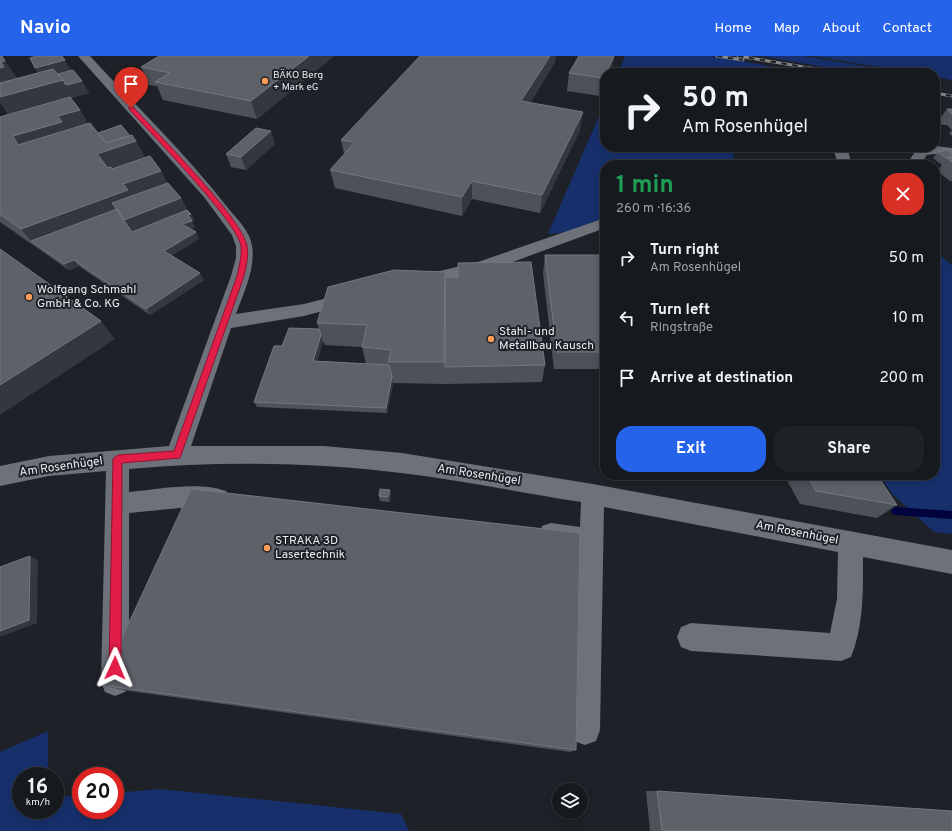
<!DOCTYPE html>
<meta charset="utf-8">
<style>
:root{--surface:#161a1e;--page:#1f2327;--text:#f1f3f6;--muted:#9ea1a4;--line:#35383c;--accent:#2563eb}
body{margin:0;font-family:Overpass,sans-serif;background:var(--page);color:var(--text);height:100vh;display:flex;flex-direction:column;font-size:15px;white-space:nowrap}
*{box-sizing:border-box;margin:0}
p{font-size:13px;color:var(--muted)}
.icon{flex:none;width:22px;height:22px;fill:none;stroke:currentColor;stroke-width:2;stroke-linecap:round;stroke-linejoin:round}
.map{position:relative;flex:1;overflow:hidden}
.side{position:absolute;left:600px;top:104px;width:340px;height:320px;display:flex;flex-direction:column;background:var(--surface);border-radius:16px;box-shadow:0 2px 10px #0003,0 0 0 1px var(--line)}
.side>*{flex:none}
.guide{position:absolute;left:600px;top:12px;width:340px;height:84px;border-radius:16px;box-shadow:0 2px 10px #0003,0 0 0 1px var(--line);background:#161a1e;color:var(--text);overflow:hidden}
.fabs{position:absolute;left:552px;top:727px;display:grid;gap:8px}
.fabs a{display:grid;place-items:center;width:36px;height:36px;border-radius:50%;background:var(--surface);box-shadow:0 2px 10px #0003,0 0 0 1px var(--line);font-size:20px}
.speed{position:absolute;left:12px;top:711px;display:flex;gap:8px;font-size:20px;font-weight:700;text-align:center}
.speed>*{display:grid;place-content:center;width:52px;height:52px;border-radius:50%;background:var(--surface);box-shadow:0 2px 10px #0003,0 0 0 1px var(--line);line-height:1}
.speed small{font-size:10px;font-weight:400}
.speed .limit{border:6px solid #d22;background:#fff;color:#111}
.pin{position:absolute;display:grid;place-items:center;width:34px;height:34px;color:#fff;margin:-41px -17px;border-radius:50% 50% 50% 0;rotate:-45deg;box-shadow:0 0 4px #0007}
.pin .icon{rotate:45deg}
.me{position:absolute;width:44px;margin:-22px;rotate:1deg;stroke-linejoin:round;filter:drop-shadow(0 0 3px #0008)}
.turn{display:flex;align-items:center;gap:14px;height:84px;padding:0 16px;font-size:18px}
.turn .icon{width:52px;height:52px;stroke-width:2.5}
.turn b{display:block;font-size:28px;line-height:34px}
.round{display:grid;place-items:center;flex:none;width:42px;height:42px;border-radius:16px;background:var(--page)}
.summary{display:flex;align-items:center;justify-content:space-between;height:68px;padding:0 16px}
h1{font-size:24px;font-weight:700;line-height:30px;color:#1e9e55}
.primary-button{display:flex;gap:8px;margin-top:auto;padding:8px 16px}
.primary-button a{flex:1;height:46px;border-radius:16px;background:var(--accent);color:#fff;font-size:16px;font-weight:700;line-height:46px;text-align:center}
.primary-button a+a{background:var(--page);color:var(--text)}
ul{padding:0;list-style:none}
li{display:flex;align-items:center;gap:12px;height:60px;padding:0 16px}
li div{flex:1}
li b{display:block;font-size:15px}
li em{font-style:normal}
header{display:flex;align-items:center;gap:24px;box-sizing:border-box;height:56px;padding:0 20px;background:var(--accent);color:#fff}
header strong{font-size:19px}
nav{display:flex;gap:22px;margin-inline-start:auto;font-size:14px}
.map>svg:first-child{display:block}
</style>
<header>
<strong>Navio</strong>
<nav><a>Home</a><a>Map</a><a>About</a><a>Contact</a></nav>
</header>
<div class="map">
<svg width="952" height="775" viewBox="0 0 952 775">
<rect width="100%" height="100%" fill="#1e2228"/>
<path fill="#17306c" d="M625,0H710L811,17H749L727,14V17H618Z
M760,0H805L904,17H859Z
M814,0H952V24L935,21V17H912Z
M605,46V91H733L734,109H605V173L548,178Z
M935,195L952,209V478L934,476L893,439L879,419H935Z
M48,675V720H21V754H55V741L81,739V754H115V737L160,733L401,758L409,775H0V696Z"/>
<g fill="none" stroke-linecap="round" stroke-linejoin="round">
<path fill="#00033e" fill-rule="evenodd" d="M895,451L952,455V463L895,459L892,458L891,455L892,452Z"/>
<path fill="#6d7179" fill-rule="evenodd" d="M78,0H90C136,50 186,98 228,152C237,163 250,175 252,190C256,212 243,238 236,258L304,248L351,236L357,238L360,242L357,246L304,260L231,272L191,390H324L402,397L593,428L952,494V518L863,501C863,534 864,569 851,601L841,605L691,595L681,591L677,581L681,571L691,567L830,577L837,543L838,496L604,451L600,674L596,685L585,689L574,685L570,674L579,494L551,489L542,486L539,478L542,470L551,467L580,471L581,446C521,437 461,424 401,417C314,406 217,405 129,413V436C158,433 199,425 226,435L230,442L226,449L218,453L180,452L129,457V626L125,636L115,640L105,636L101,626L106,415L49,420L0,430V410L49,400L169,390L231,220L236,202V190L232,179L204,141Z
M935,90L952,92V100L934,98L927,99L920,109H906L917,93Z
M833,91H847L852,109H838Z
M605,162V172L488,215L416,232L410,230L407,226L410,222L478,206Z"/>
<defs>
<path id="rail" d="M717,0L743,4
M738,0L840,17
M935,37L952,40"/>
</defs>
<use href="#rail" stroke="#85888d" stroke-width="3"/>
<use href="#rail" stroke="#1e2228" stroke-width="2" stroke-dasharray="5.5" stroke-linecap="butt"/>
</g>
<path fill="#4d5158" fill-rule="evenodd" d="M0,0L17,22L12,23V24L71,14L82,25L89,37L70,42L80,54L88,68L98,77L130,80L136,85L145,102L181,142L187,154L191,158L194,165H192L195,171L190,173L199,183L171,200L204,224L150,259L79,210L69,214L0,166V61L8,58Z
M334,0L257,63L163,44L157,30L149,29L141,11Z
M579,0H614L611,17H605L600,40L567,35L569,17Z
M555,6L530,47L580,74L540,157L472,143L462,160L335,132L330,114L344,98L341,84Z
M947,53H952V80L949,77L952,74L947,69H942L938,65Z
M275,88L246,114L231,111L226,98Z
M938,96L952,98V125H950L937,115L942,109L933,102Z
M545,199H605V313H554L543,217Z
M445,216V221L458,222L545,309L542,326L446,328L393,327L387,357L257,351L254,346L282,290L319,273L317,267ZM323,285L325,289L362,291L366,308L317,305Z
M784,419H877L897,449L877,462L800,448Z
M391,438L390,446L380,445L379,440Z
M100,629L576,694L570,696L122,634Z
M646,735H657L952,775H650Z"/>
<path fill="#33373e" d="M309,0H334L257,63L251,45Z
M550,0H556L555,6L520,63L521,45Z
M614,0L611,17H606Z
M0,1L5,5L17,22L12,23L16,28L0,33Z
M65,4L75,21L63,24L73,41L9,60L0,47V41L45,28L35,12Z
M605,19V29L600,40L603,22Z
M82,25L89,37L73,41L66,29Z
M80,54L90,72L18,89L13,80L58,60Z
M583,56L580,74L540,157L542,139Z
M271,75L275,88L246,114L241,101Z
M136,85L146,103L108,116L97,98Z
M161,115L171,133L181,142L189,159L191,158L194,165H192L195,171L186,175L136,182L124,164L112,147L120,160L31,185L21,173L123,128Z
M472,125V143L462,160V141Z
M196,176L199,183L168,202L164,195Z
M74,204L79,210L69,214L64,208Z
M200,217L204,224L150,259L146,253Z
M101,265L115,283L0,359V329Z
M321,279L323,285L316,311L313,305Z
M392,321L393,327L387,357L386,352Z
M390,434L391,438L390,446L388,441Z
M30,500L38,504L37,567L0,581V575Z"/>
<path fill="#5e6168" stroke="#74777e" d="M0,0H2L5,5L1,6L4,11L0,12Z
M36,0H62L65,4L35,12L30,2Z
M159,0H309L251,45L155,26L170,17L141,11Z
M420,0H550L521,45L583,56L542,139L472,125L462,141L330,114L355,86L341,84Z
M579,0H614L606,17H605V19L603,22L569,17Z
M53,13L63,24L0,41V27Z
M73,14L82,25L66,29L63,24L58,18Z
M70,41L80,54L58,60L62,66L13,80L18,89L90,67L106,87L132,79L136,85L97,98L108,112L111,111L112,113L150,100L161,115L123,128L128,134L21,173L0,158V61Z
M947,53H952V57H951Z
M121,69L130,80L106,87L98,77Z
M256,72L271,75L241,101L226,98Z
M948,94L952,98V101L946,102L938,96Z
M952,101V106L947,102Z
M168,127L181,142L124,164L112,147Z
M117,153L121,159H120L132,176L187,154L191,158L188,159L192,165L182,168L196,176L164,195L200,217L146,253L74,204L64,208L31,185Z
M0,193L101,265L0,329Z
M545,199H605V296H557Z
M531,206L545,309L445,311V221L458,222V207Z
M394,214L445,216L444,306H388L391,294L362,291L367,269L317,267L328,231Z
M289,272L319,273L321,279L313,305L389,309L392,321L386,352L254,346L274,290H282Z
M807,419H877L897,449L816,435Z
M191,433L580,477L576,694L100,629Z
M380,433L390,434L388,441L379,440Z
M30,500L29,564L0,575V511Z
M657,735L952,755V775H662Z"/>
<path fill="#e11d48" stroke="#92132f" d="M129,51H133C155,75 243,163 247,190C249,200 246,211 244,220L180,402L122,407L121,612L119,616L115,618L111,616L109,612L113,403L118,399L174,395L237,220C239,211 242,200 241,190C237,165 150,77 129,53Z"/>
<g fill="#fd9c57" stroke="#1e2228" stroke-width="1.5">
<circle cx="265" cy="25" r="4"/>
<circle cx="29" cy="241" r="4"/>
<circle cx="491" cy="283" r="4"/>
<circle cx="267" cy="492" r="4"/>
</g>
<g text-anchor="middle" dominant-baseline="central" stroke-width="4" stroke-linejoin="round" paint-order="stroke">
<g font-size="10" fill="#eaecf1" stroke="#1e2228" text-anchor="start">
<text x="273" y="19">BÄKO Berg<tspan x="273" dy="12">+ Mark eG</tspan></text>
</g>
<g font-size="12" fill="#eaecf1" stroke="#1e2228" text-anchor="start">
<text x="37" y="234">Wolfgang Schmahl<tspan x="37" dy="14">GmbH &amp; Co. KG</tspan></text>
<text x="499" y="276">Stahl- und<tspan x="499" dy="14">Metallbau Kausch</tspan></text>
<text x="275" y="485">STRAKA 3D<tspan x="275" dy="14">Lasertechnik</tspan></text>
</g>
<g font-size="12" fill="#eaecf1" stroke="#1e2228">
<text transform="translate(61 411) rotate(-8)">Am Rosenhügel</text>
<text transform="translate(479 419) rotate(9)">Am Rosenhügel</text>
<text transform="translate(797 477) rotate(11)">Am Rosenhügel</text>
</g>
</g>
</svg>
<div class="fabs">
<a><svg class="icon" aria-label="layers" viewBox="0 0 24 24"><path d="M12 4l9 5-9 5-9-5zM3 14l9 5 9-5"/></svg></a>
</div>
<div class="speed"><div>16<small>km/h</small></div><div class="limit">20</div></div>
<div class="pin" style="left:131px;top:52px;background:#d93025"><svg class="icon" aria-label="arrive" viewBox="0 0 24 24"><path d="M6 21V4h12l-3 4 3 4H6"/></svg></div>
<svg class="me" style="left:115px;top:612px" viewBox="-20 -20 40 40"><path d="M0-17L14 15 0 8-14 15z" fill="#e11d48" stroke="#fff" stroke-width="4"/></svg>
<div class="guide">
<div class="turn"><svg class="icon" aria-label="right" viewBox="0 0 24 24"><path d="M7 20v-9h11M14 6l5 5-5 5"/></svg><div><b>50 m</b>Am Rosenhügel</div></div>
</div>
<section class="side">
<div class="summary"><div><h1>1 min</h1><p>260 m · 16:36</p></div><a class="round" style="background:#d93025;color:#fff"><svg class="icon" aria-label="close" viewBox="0 0 24 24"><path d="M6 6l12 12M18 6L6 18"/></svg></a></div>
<ul>
<li><svg class="icon" aria-label="right" viewBox="0 0 24 24"><path d="M7 20v-9h11M14 6l5 5-5 5"/></svg><div><b>Turn right</b><p>Am Rosenhügel</p></div><em>50 m</em></li>
<li><svg class="icon" aria-label="left" viewBox="0 0 24 24"><path d="M17 20v-9H6M10 6l-5 5 5 5"/></svg><div><b>Turn left</b><p>Ringstraße</p></div><em>10 m</em></li>
<li><svg class="icon" aria-label="arrive" viewBox="0 0 24 24"><path d="M6 21V4h12l-3 4 3 4H6"/></svg><div><b>Arrive at destination</b></div><em>200 m</em></li>
</ul>
<div class="primary-button"><a>Exit</a><a>Share</a></div>
</section>
</div>
